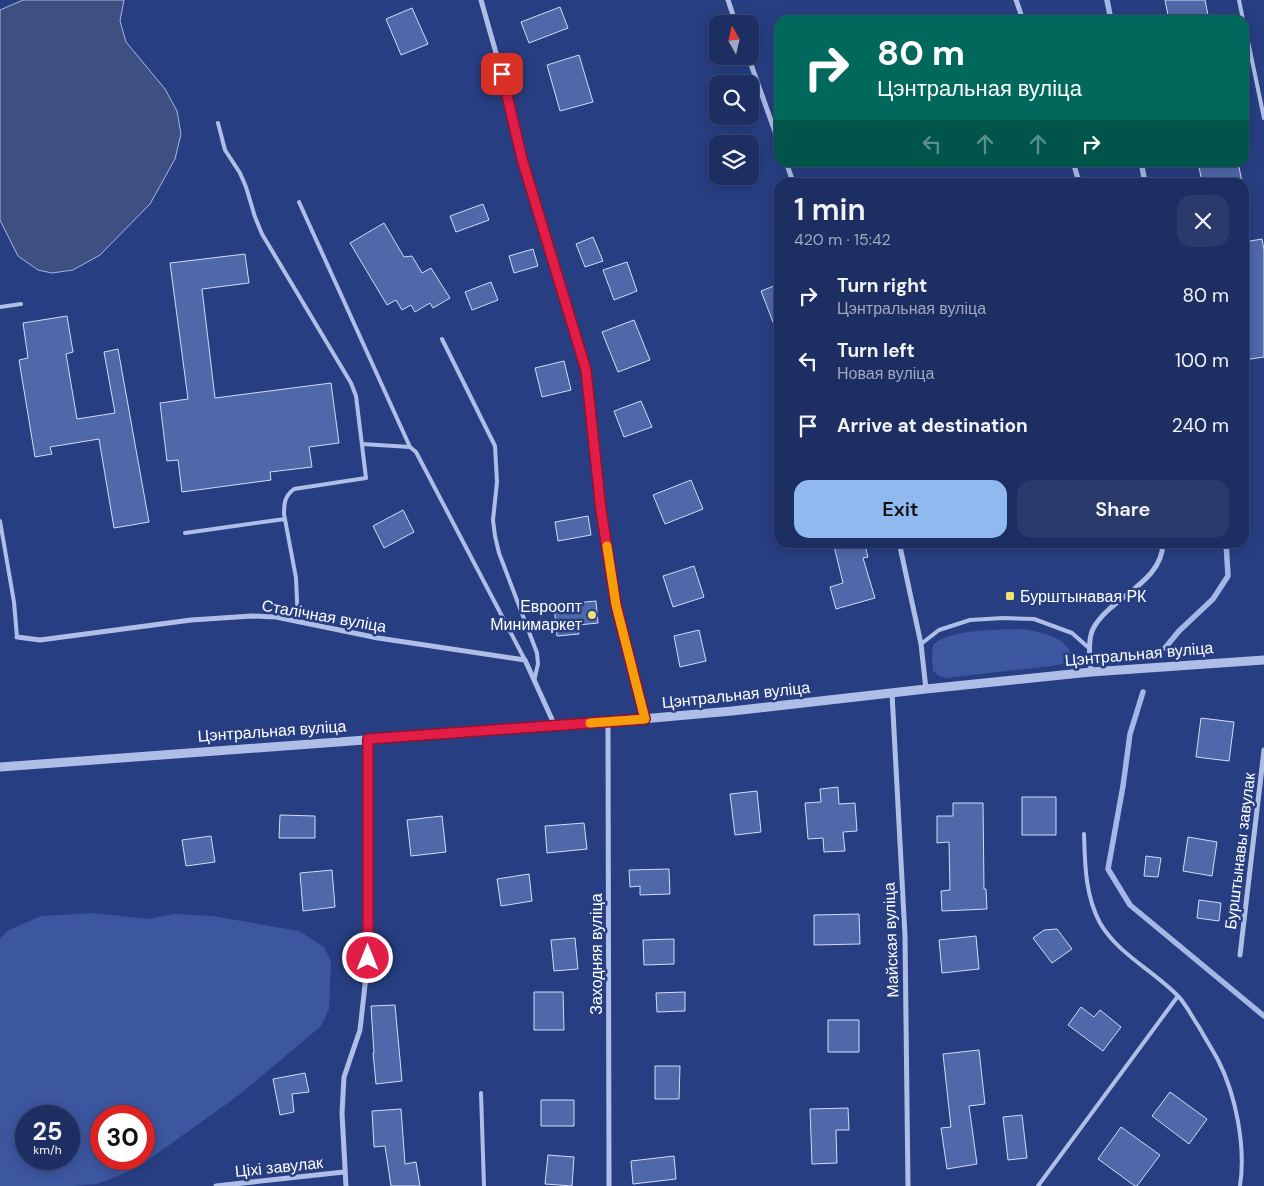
<!DOCTYPE html>
<meta charset="utf-8">
<style>
:root{--surface:#1d2e62;--page:#2a3a6b;--text:#f1f3f6;--muted:#a0a8be;--line:#3b4a77;--accent:#90b9f0}
body{margin:0;font-family:"DM Sans",sans-serif;background:var(--page);color:var(--text);height:100vh;display:flex;flex-direction:column;font-size:19px;white-space:nowrap}
*{box-sizing:border-box;margin:0}
p{font-size:16px;color:var(--muted)}
.icon{flex:none;width:28px;height:28px;fill:none;stroke:currentColor;stroke-width:2;stroke-linecap:round;stroke-linejoin:round}
.map{position:relative;flex:1;overflow:hidden}
.drawer{position:absolute;left:774px;top:178px;width:475px;height:370px;display:flex;flex-direction:column;background:var(--surface);border-radius:15px;box-shadow:0 2px 12px #0003,0 0 0 1px var(--line)}
.drawer>*{flex:none}
.guide{position:absolute;left:774px;top:15px;width:475px;height:152px;border-radius:15px;box-shadow:0 2px 12px #0003,0 0 0 1px var(--line);background:#00695c;color:#fff;overflow:hidden}
.needle{width:32px;rotate:352deg}
.tools{position:absolute;left:709px;top:15px;display:grid;gap:10px}
.tools a{display:grid;place-items:center;width:50px;height:50px;border-radius:10px;background:var(--surface);box-shadow:0 2px 12px #0003,0 0 0 1px var(--line);font-size:25px}
.speed{position:absolute;left:15px;top:1105px;display:flex;gap:10px;font-size:25px;font-weight:700;text-align:center}
.speed>*{display:grid;place-content:center;width:65px;height:65px;border-radius:50%;background:var(--surface);box-shadow:0 2px 12px #0003,0 0 0 1px var(--line);line-height:1}
.speed small{font-size:12px;font-weight:400}
.speed .limit{border:8px solid #d22;background:#fff;color:#111}
.pin{position:absolute;display:grid;place-items:center;width:42px;height:42px;color:#fff;margin:-21px;border-radius:10px;box-shadow:0 2px 8px #0006}
.me{position:absolute;width:55px;margin:-28px;rotate:0deg;stroke-linejoin:round;filter:drop-shadow(0 0 4px #0008)}
.turn{display:flex;align-items:center;gap:18px;height:105px;padding:0 20px;font-size:22px}
.turn .icon{width:65px;height:65px;stroke-width:2.5}
.turn b{display:block;font-size:35px;line-height:42px}
.lanes{display:flex;align-items:center;height:48px;padding:0 20px;background:#0003;justify-content:center;gap:25px;direction:ltr}
.lanes .off{opacity:.35}
.round{display:grid;place-items:center;flex:none;width:52px;height:52px;border-radius:15px;background:var(--page)}
.headline{display:flex;align-items:center;justify-content:space-between;height:85px;padding:0 20px}
h1{font-size:30px;font-weight:600;line-height:38px}
.primary-button{display:flex;gap:10px;margin-top:auto;padding:10px 20px}
.primary-button a{flex:1;height:58px;border-radius:15px;background:var(--accent);color:#111;font-size:20px;font-weight:600;line-height:58px;text-align:center}
.primary-button a+a{background:var(--page);color:var(--text)}
ul{padding:0;list-style:none}
li{display:flex;align-items:center;gap:15px;height:65px;padding:0 20px}
li div{flex:1}
li b{display:block;font-size:19px}
li em{font-style:normal}
.map>svg:first-child{display:block}
</style>
<div class="map">
<svg width="1264" height="1186" viewBox="0 0 1264 1186">
<rect width="100%" height="100%" fill="#273e82"/>
<path fill="#3c569f" fill-rule="evenodd" d="M1021,629C1034,630 1063,636 1069,650C1070,653 1070,656 1070,658L1065,663L1052,666L946,678L939,676L933,671L932,659L933,645C950,629 998,630 1021,629Z
M94,913L148,919L174,914L213,916L299,931L324,947L331,961L329,1009L321,1026L239,1095L137,1168L97,1184L74,1186H0V938L7,931L41,916ZM26,1116H69V1159H26ZM101,1116H144V1159H101Z"/>
<path fill="#3e4f81" stroke="#a4b7e7" d="M23,0H124L120,21L126,42L165,89L177,111L181,134L175,159L150,204L100,255L73,270L52,273L38,270L18,256L0,220V10Z"/>
<g fill="none" stroke-linecap="round" stroke-linejoin="round">
<path stroke="#a4b7e7" stroke-width="5.5" d="M1107,0L1111,20
M1141,162L1145,182
M1165,648L1179,631L1213,599L1228,576L1226,542
M1143,692L1130,734L1123,786L1108,869L1130,905L1264,1016"/>
</g>
<path fill="#4f68aa" stroke="#d2dcf5" d="M1165,0H1205L1209,20H1169Z
M560,7L568,28L529,43L521,22Z
M412,8L428,44L401,55L386,19Z
M579,55L593,102L560,111L547,65Z
M1198,162H1238L1242,182H1202Z
M483,204L489,220L456,232L450,216Z
M384,223L404,257L412,256L422,273L431,268L450,298L433,308L430,303L415,312L411,305L402,310L396,300L387,305L350,243Z
M593,237L603,261L585,267L576,244Z
M1262,239L1264,250V357L1244,360V242Z
M533,249L538,266L514,273L509,256Z
M245,254L249,283L202,289L215,398L331,383L339,443L309,447L312,467L270,472L271,480L182,492L178,460L167,461L160,403L188,399L170,263Z
M627,262L637,291L614,300L603,270Z
M491,282L498,300L472,310L465,292Z
M779,284V334L778,335L761,291Z
M67,316L73,352L66,354L77,419L115,413L104,352L118,349L149,522L114,528L99,439L50,447L52,454L35,457L19,360L28,358L23,323Z
M634,320L650,360L618,372L602,332Z
M564,361L571,390L542,397L535,368Z
M641,401L652,427L624,437L614,411Z
M691,480L703,509L665,524L653,495Z
M403,510L414,532L384,548L373,526Z
M588,516L591,535L558,541L555,522Z
M833,542H864L868,557L863,558L875,598L836,609L830,587L843,583Z
M694,566L704,597L673,607L663,576Z
M596,601L598,623L578,625L579,634L557,636L554,605Z
M699,630L706,661L680,667L674,636Z
M1201,718L1234,722L1229,761L1196,757Z
M838,787L839,804L855,803L857,831L843,832L845,851L824,852L823,838L808,839L805,803L821,802L820,789Z
M757,791L761,832L735,835L730,794Z
M1022,797H1056V835H1022Z
M953,803H983L984,889H986L987,909L942,911L941,891L950,890L949,842L937,843V816H953Z
M280,815L315,816V838H279Z
M442,816L446,852L411,856L407,820Z
M584,823L587,849L547,853L545,826Z
M211,836L215,862L186,866L182,840Z
M1188,837L1217,842L1212,876L1183,871Z
M1146,856L1161,858L1158,877L1144,876Z
M669,869L670,894L640,895V886L630,887L629,870Z
M332,870L335,907L303,911L300,873Z
M529,874L532,901L501,906L497,879Z
M1199,900L1221,903L1219,921L1197,918Z
M859,914L860,944L814,945V915Z
M1057,929L1072,949L1052,963L1033,938L1044,930Z
M976,936L979,969L942,973L939,940Z
M575,938L578,969L554,971L551,940Z
M674,939V964L644,965L643,940Z
M534,992H563L564,1030H534Z
M685,992V1011L657,1012L656,993Z
M395,1005L402,1081L376,1084L373,1053H374L371,1006Z
M1081,1007L1094,1017L1100,1010L1121,1027L1103,1051L1068,1025Z
M828,1020H859V1052H828Z
M979,1050L985,1104L969,1106L977,1164L947,1169L941,1128L951,1127L943,1054Z
M655,1066H680L679,1099H655Z
M305,1073L309,1092L292,1094L294,1112L280,1115L273,1079Z
M1170,1092L1207,1119L1189,1144L1152,1116Z
M541,1100H574V1126H541Z
M848,1108L849,1130H836L837,1163L812,1164L810,1109Z
M401,1109L405,1164L416,1162L420,1186H391L385,1146L374,1147L372,1111Z
M1022,1115L1027,1158L1008,1160L1003,1117Z
M1121,1127L1160,1155L1137,1186H1135L1098,1159Z
M548,1155L574,1157L572,1186L545,1184Z
M674,1156L676,1179L633,1184L631,1161Z"/>
<g fill="none" stroke-linecap="round" stroke-linejoin="round">
<path stroke="#afbee6" stroke-width="4" d="M1239,0L1243,20
M1244,22L1264,118
M218,123L225,150L240,173L246,187L255,217L262,234L351,383L356,396L366,478L294,489C285,496 284,502 284,514L296,578L298,622
M299,202L410,447
M0,307L21,304
M442,339L495,446L497,482L493,520L495,536L499,553L537,653L538,664L534,681
M362,444L410,447L416,452L525,660
M0,521L14,602L17,637
M185,533L285,519
M921,644L939,630L970,620L1003,618L1034,619L1072,633L1089,648
M1084,834C1085,864 1085,895 1100,923C1118,954 1154,971 1178,996C1186,1004 1192,1017 1199,1027C1205,1038 1212,1049 1218,1060C1236,1095 1246,1147 1240,1186
M481,1093L484,1186
M1038,1186L1178,996"/>
<path stroke="#afbee6" stroke-width="5" d="M481,0L502,74L522,159L586,370L601,510L616,605L645,719
M728,0L736,24
M1016,0L1023,20
M748,56L779,143
M786,162L793,182
M1073,162L1079,182
M899,542L921,644L926,689
M17,637L40,640L191,620L252,616L276,617L378,638L525,660L555,726
M1091,672C1090,658 1087,639 1094,627C1112,596 1163,583 1163,542
M892,693L905,936L908,1186
M608,722L609,1186
M1240,955L1264,750
M216,1186L344,1172
M346,1186L342,1113L344,1077L360,1030L368,958V739"/>
<path stroke="#afbee6" stroke-width="9" d="M0,767L608,722L732,711L926,689L1091,672L1264,660"/>
</g>
<g fill="none" stroke-linecap="round" stroke-linejoin="round">
<defs>
<path id="route" d="M368,958V739L645,719L616,605L601,510L586,370L522,159L502,74"/>
</defs>
<use href="#route" stroke="#92132f" stroke-width="12"/>
<use href="#route" stroke="#e11d48" stroke-width="9"/>
<path stroke="#f59e0b" stroke-width="9" d="M590,723L645,719L616,605L607,546"/>
</g>
<g fill="#efe275" stroke="#273e82" stroke-width="2">
<rect x="1005" y="591" width="10" height="10" rx="2.5"/>
<circle cx="592" cy="615" r="5"/>
</g>
<g text-anchor="middle" dominant-baseline="central" stroke-width="5" stroke-linejoin="round" paint-order="stroke">
<g font-size="16" fill="#fff" stroke="#273e82" text-anchor="start">
<text x="1020" y="596">Бурштынавая РК</text>
<text x="582" y="606" text-anchor="end">Евроопт<tspan x="582" dy="18">Минимаркет</tspan></text>
</g>
<g font-size="16" fill="#fff" stroke="#273e82">
<text transform="translate(324 616) rotate(10)">Сталічная вуліца</text>
<text transform="translate(1139 654) rotate(-5)">Цэнтральная вуліца</text>
<text transform="translate(736 695) rotate(-6)">Цэнтральная вуліца</text>
<text transform="translate(272 731) rotate(-4)">Цэнтральная вуліца</text>
<text transform="translate(1240 851) rotate(-83)">Бурштынавы завулак</text>
<text transform="translate(891 940) rotate(-92)">Майская вуліца</text>
<text transform="translate(596 954) rotate(-90)">Заходняя вуліца</text>
<text transform="translate(279 1167) rotate(-6)">Ціхі завулак</text>
</g>
</g>
</svg>
<div class="tools">
<a><svg class="needle" viewBox="-14 -14 28 28"><path d="M0-13l5 13h-10z" fill="#e53935"/><path d="M0 13l5-13h-10z" fill="#a0a8be"/></svg></a>
<a><svg class="icon" aria-label="search" viewBox="0 0 24 24"><circle cx="10" cy="10" r="6"/><path d="M15 15l6 6"/></svg></a>
<a><svg class="icon" aria-label="layers" viewBox="0 0 24 24"><path d="M12 4l9 5-9 5-9-5zM3 14l9 5 9-5"/></svg></a>
</div>
<div class="speed"><div>25<small>km/h</small></div><div class="limit">30</div></div>
<div class="pin" style="left:502px;top:74px;background:#d93025"><svg class="icon" aria-label="arrive" viewBox="0 0 24 24"><path d="M6 21V4h12l-3 4 3 4H6"/></svg></div>
<svg class="me" style="left:368px;top:958px" viewBox="-20 -20 40 40"><circle r="17" fill="#e11d48" stroke="#fff" stroke-width="3"/><path d="M0-11L8 9 0 5-8 9z" fill="#fff"/></svg>
<div class="guide">
<div class="turn"><svg class="icon" aria-label="right" viewBox="0 0 24 24"><path d="M7 20v-9h11M14 6l5 5-5 5"/></svg><div><b>80 m</b>Цэнтральная вуліца</div></div>
<div class="lanes"><svg class="icon off" aria-label="left" viewBox="0 0 24 24"><path d="M17 20v-9H6M10 6l-5 5 5 5"/></svg><svg class="icon off" aria-label="ahead" viewBox="0 0 24 24"><path d="M12 20V5M6 11l6-6 6 6"/></svg><svg class="icon off" aria-label="ahead" viewBox="0 0 24 24"><path d="M12 20V5M6 11l6-6 6 6"/></svg><svg class="icon" aria-label="right" viewBox="0 0 24 24"><path d="M7 20v-9h11M14 6l5 5-5 5"/></svg></div>
</div>
<section class="drawer">
<div class="headline"><div><h1>1 min</h1><p>420 m · 15:42</p></div><a class="round"><svg class="icon" aria-label="close" viewBox="0 0 24 24"><path d="M6 6l12 12M18 6L6 18"/></svg></a></div>
<ul>
<li><svg class="icon" aria-label="right" viewBox="0 0 24 24"><path d="M7 20v-9h11M14 6l5 5-5 5"/></svg><div><b>Turn right</b><p>Цэнтральная вуліца</p></div><em>80 m</em></li>
<li><svg class="icon" aria-label="left" viewBox="0 0 24 24"><path d="M17 20v-9H6M10 6l-5 5 5 5"/></svg><div><b>Turn left</b><p>Новая вуліца</p></div><em>100 m</em></li>
<li><svg class="icon" aria-label="arrive" viewBox="0 0 24 24"><path d="M6 21V4h12l-3 4 3 4H6"/></svg><div><b>Arrive at destination</b></div><em>240 m</em></li>
</ul>
<div class="primary-button"><a>Exit</a><a>Share</a></div>
</section>
</div>
